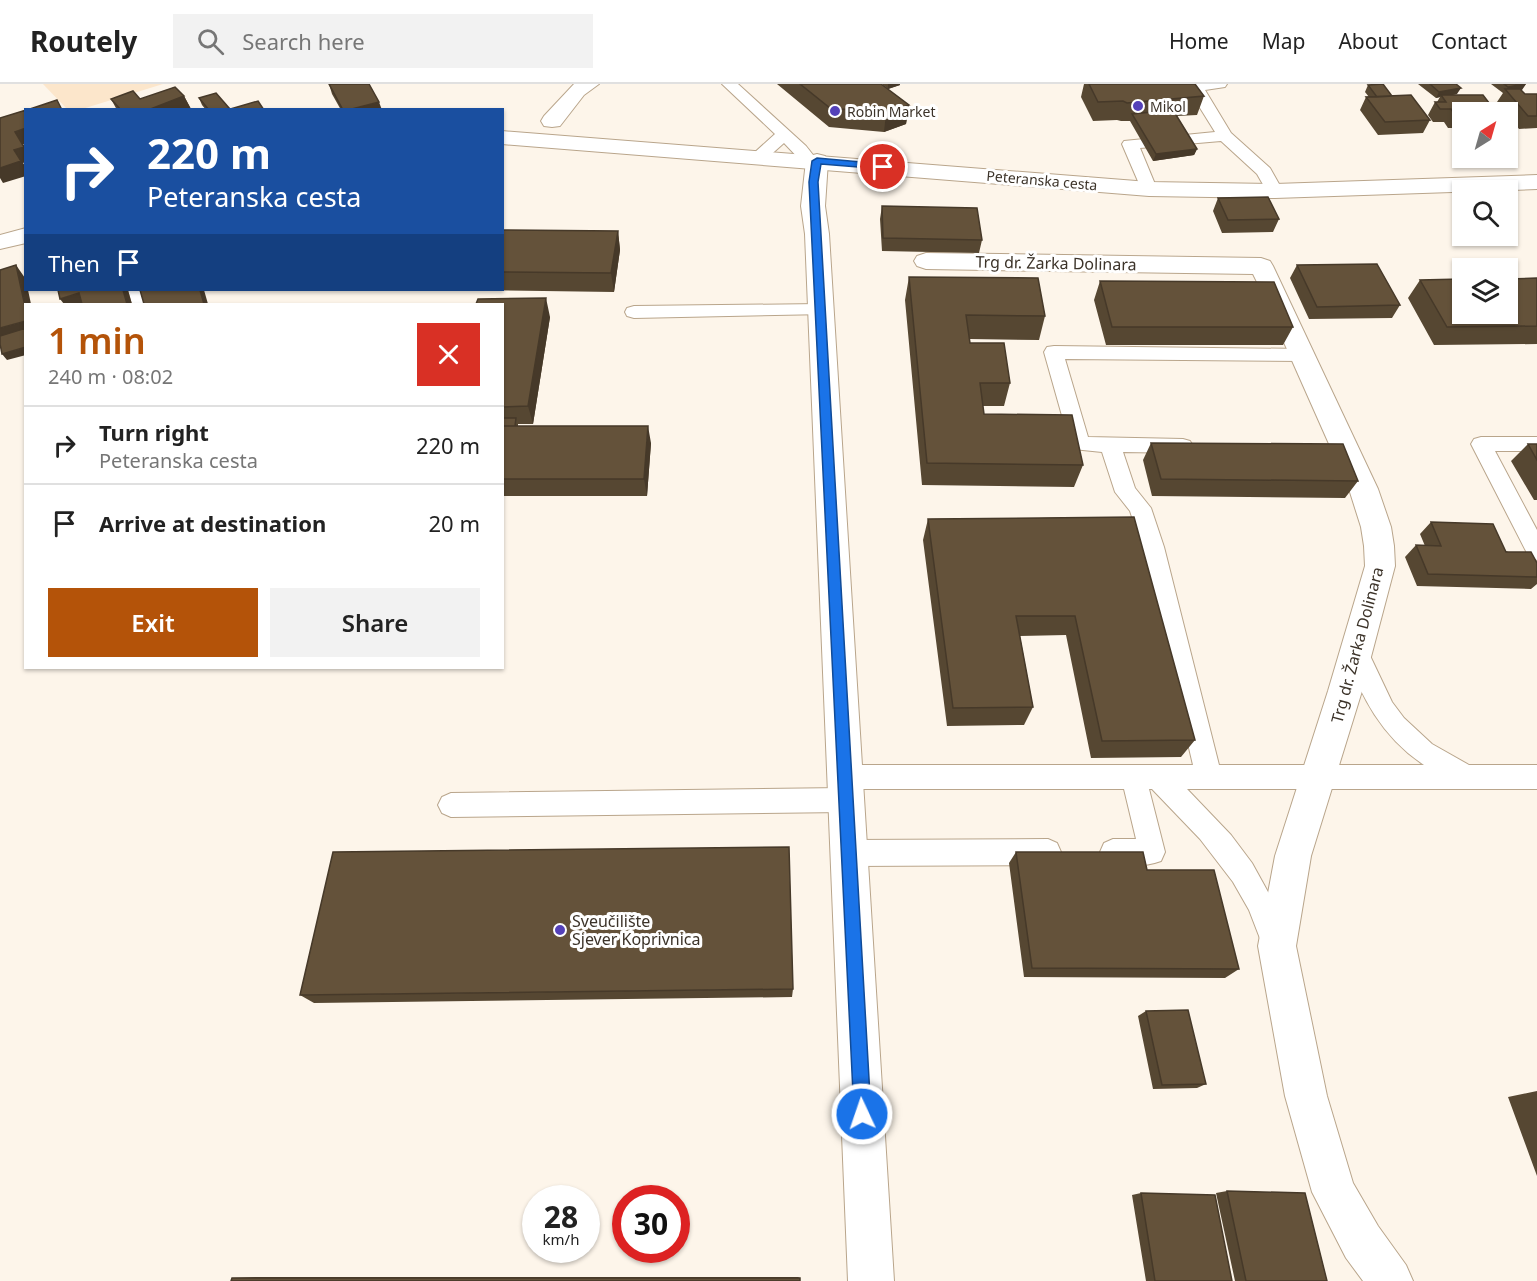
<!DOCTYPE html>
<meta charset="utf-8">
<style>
:root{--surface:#fff;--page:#f2f2f2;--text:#222;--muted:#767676;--line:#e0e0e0;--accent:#b45309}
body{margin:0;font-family:"Noto Sans",sans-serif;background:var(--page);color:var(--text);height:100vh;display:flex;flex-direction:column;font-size:22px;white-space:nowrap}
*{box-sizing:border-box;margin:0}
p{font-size:20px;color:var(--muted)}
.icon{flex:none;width:33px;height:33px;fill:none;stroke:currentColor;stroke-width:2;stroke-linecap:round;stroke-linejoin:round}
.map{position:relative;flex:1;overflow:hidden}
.panel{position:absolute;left:24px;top:219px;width:480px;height:366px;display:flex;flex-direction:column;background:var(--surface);border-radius:0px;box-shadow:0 2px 4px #0004}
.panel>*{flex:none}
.hud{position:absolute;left:24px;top:24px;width:480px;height:183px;border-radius:0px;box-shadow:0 2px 4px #0004;background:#1a4fa0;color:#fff;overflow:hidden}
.needle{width:39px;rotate:37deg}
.controls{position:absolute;left:1452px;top:18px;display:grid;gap:12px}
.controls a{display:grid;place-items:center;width:66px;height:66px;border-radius:0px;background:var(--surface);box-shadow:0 2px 4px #0004;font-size:30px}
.speed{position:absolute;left:522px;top:1101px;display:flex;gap:12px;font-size:30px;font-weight:700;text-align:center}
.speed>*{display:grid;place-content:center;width:78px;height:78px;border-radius:50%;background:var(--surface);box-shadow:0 2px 4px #0004;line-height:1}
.speed small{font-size:15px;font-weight:400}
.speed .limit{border:9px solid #d22;background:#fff;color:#111}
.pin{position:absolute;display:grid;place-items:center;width:51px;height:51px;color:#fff;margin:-26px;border:3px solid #fff;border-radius:50%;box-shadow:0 2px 6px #0007}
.me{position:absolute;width:66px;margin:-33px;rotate:357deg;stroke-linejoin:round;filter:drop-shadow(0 0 4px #0008)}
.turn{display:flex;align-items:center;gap:21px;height:126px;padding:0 24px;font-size:27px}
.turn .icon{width:78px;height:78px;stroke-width:2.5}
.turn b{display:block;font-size:42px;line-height:51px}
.then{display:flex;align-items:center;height:57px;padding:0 24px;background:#0003;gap:12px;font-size:22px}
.round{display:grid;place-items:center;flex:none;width:63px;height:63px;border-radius:0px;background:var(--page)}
.summary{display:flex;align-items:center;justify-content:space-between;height:102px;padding:0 24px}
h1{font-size:36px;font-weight:600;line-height:45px;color:var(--accent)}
.action{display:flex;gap:12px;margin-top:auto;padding:12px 24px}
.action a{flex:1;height:69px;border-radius:0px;background:var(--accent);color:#fff;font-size:24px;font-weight:600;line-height:69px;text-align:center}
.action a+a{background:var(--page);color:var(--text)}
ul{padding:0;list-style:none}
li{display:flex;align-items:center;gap:18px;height:78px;padding:0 24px;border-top:2px solid var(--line)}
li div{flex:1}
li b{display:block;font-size:22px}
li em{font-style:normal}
header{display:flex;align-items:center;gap:36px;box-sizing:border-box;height:84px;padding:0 30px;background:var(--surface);border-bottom:2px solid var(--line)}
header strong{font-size:28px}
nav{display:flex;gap:33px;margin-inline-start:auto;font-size:21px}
.search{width:420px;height:54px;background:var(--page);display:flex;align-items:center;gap:15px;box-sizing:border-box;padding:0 21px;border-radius:0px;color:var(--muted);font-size:22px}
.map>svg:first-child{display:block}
</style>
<header>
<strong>Routely</strong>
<div class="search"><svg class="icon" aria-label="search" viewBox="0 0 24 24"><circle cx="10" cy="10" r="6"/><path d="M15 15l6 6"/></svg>Search here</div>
<nav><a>Home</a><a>Map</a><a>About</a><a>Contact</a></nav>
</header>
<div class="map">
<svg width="1537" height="1197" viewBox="0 0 1537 1197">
<rect width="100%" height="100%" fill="#fdf5ea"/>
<path fill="#fce6cb" d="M43,0H163L79,26L67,25Z"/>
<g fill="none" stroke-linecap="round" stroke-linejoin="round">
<defs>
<path id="lane" d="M722,0H738L806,62L817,76L815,79H803L784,59L766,75H754L752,72L754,69L775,50Z
M1190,0H1227L1225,3L1205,6L1231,49L1270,84L1283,107L1281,111H1269L1257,90L1221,57L1140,64L1157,105L1149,110L1143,109L1122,60L1124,57L1215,48L1187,3Z
M128,206H146L150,220H132Z
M821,220L827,222L830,226L827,230L634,234L627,232L625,228L627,224L634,222Z
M1054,262L1303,265L1310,266L1313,271L1310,276L1303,277L1065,275L1088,353L1183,355L1190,357L1193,362L1190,367L1183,369L1123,368L1135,404L1151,424L1164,463L1219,681H1424C1382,653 1361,613 1344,566L1348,559L1356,556L1364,559L1392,618L1404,634L1432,660L1469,681H1537V705H1187L1231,751L1252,779L1268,808L1290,860L1286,870L1276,874L1266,870L1249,826L1233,798L1200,755L1152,705H1149L1165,768L1161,777C1145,783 1120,783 1104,777L1100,768L1104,759L1113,755H1136L1124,705H846L854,708L858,716L854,724L845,728L451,733L442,729L438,721L442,713L451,709L843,704L835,701L831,693L835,685L844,681H1193L1142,463L1130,427L1115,408L1102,368L1073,365L1070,360L1044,268L1047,263Z
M1481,353H1537V367H1495L1537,446V476L1529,473L1471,360L1474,355Z
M1048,755L1057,759L1061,768L1057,777L1048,781L849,782L840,778L836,769L840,760L849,756Z"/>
<path id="street" d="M574,0H599L584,11L560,42L552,43L544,42L541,37L544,32Z
M817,70L825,72L828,77L825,122L829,150L894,1197H848L805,150L801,122L806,77L809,72Z
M926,169L1261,174L1270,177L1273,182L1378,405L1391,443L1394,462L1395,482L1362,607L1311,772L1296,862L1327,1012L1353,1099L1378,1142L1406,1181L1413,1197H1363L1346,1174L1312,1108L1285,1012L1258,862L1275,772L1328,607L1365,482L1364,462L1361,443L1349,405L1258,200L1253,190L926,185L917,182L914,177L917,172Z"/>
<path id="secondary" d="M502,47L1149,98L1275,100L1537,91V105L1275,114L1149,112L502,60Z
M26,144V159L0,165V151Z"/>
</defs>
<use href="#lane" stroke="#b9a58b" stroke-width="2"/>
<use href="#street" stroke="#b9a58b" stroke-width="2"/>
<use href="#secondary" stroke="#b9a58b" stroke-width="2"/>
<use href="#lane" fill="#fff" fill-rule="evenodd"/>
<use href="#street" fill="#fff" fill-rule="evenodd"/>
<use href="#secondary" fill="#fff" fill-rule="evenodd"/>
</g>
<path fill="#564732" d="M329,0L382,26H341L332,10Z
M777,0H881L909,21L906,40L884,48L829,43Z
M882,0H900V1L888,5Z
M1084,0H1195L1204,12L1197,31L1177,32L1197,65L1194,71L1153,77L1130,37H1121L1117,36L1093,37L1081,13Z
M1418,0H1456L1457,10L1452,11L1462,28V44H1448L1444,38H1433L1428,31L1435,18H1437L1440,13L1436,14Z
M1491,0H1526L1521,6L1525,10H1537V44L1519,45L1508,31V28H1506L1497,18L1503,9Z
M1368,1L1392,12L1430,36L1423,49L1378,51L1360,26L1366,13H1369L1365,8Z
M184,12L191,25L117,26L111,15H140Z
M199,14L229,25L264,26H206L202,21Z
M1218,114L1279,135L1273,148L1222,149L1213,127Z
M882,122L982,156L979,169L882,167L880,135Z
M502,146L618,147L620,166L614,208L472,206H502Z
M1297,181L1400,221L1392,234L1309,235L1290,194Z
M909,193L1045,232L1039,256L970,255V259L1010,299L1004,322H983L984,330L1083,381L1074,403L922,401L905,216Z
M1537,194V260L1434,261L1408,214L1420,196Z
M1100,197L1293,243L1283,261H1106L1094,216Z
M502,220L550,233L533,340H518V342L651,359L647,412H502Z
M1151,359L1358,397L1345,414L1152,412L1143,376Z
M1528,360H1537V416H1534L1511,377Z
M1134,433L1195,656L1181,673L1091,674L1066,551L1020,552L1033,623L1024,641L947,642L923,456L928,435Z
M1431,438L1537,479V500L1531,505L1417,502L1405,473L1416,461L1425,462L1420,450Z
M1016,768L1147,786L1239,885L1225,894L1024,893L1009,779Z
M793,905L792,913L314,919L300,911Z
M1146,927L1206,1000L1197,1004L1153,1005L1138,932Z
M1537,1007V1092L1508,1013Z
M1227,1107L1327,1197H1235L1216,1109Z
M1141,1109L1232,1197H1146L1132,1111Z
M255,1193H798L800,1194H232Z"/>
<path fill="#463929" d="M888,0H900V1L888,5Z
M1526,0L1522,6L1508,9L1506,6L1508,3Z
M1461,4L1457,10L1442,13L1441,11L1440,13L1436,14L1439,8Z
M184,12L191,25L148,26Z
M379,18L382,26H348Z
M909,21L906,40L884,48L886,29Z
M26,44V60H23L26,64V78L23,79L26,83V92L3,99L0,94V84L14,66L15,48Z
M1197,65L1194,71L1153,77L1156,70Z
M618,147L620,166L614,208L611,189Z
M16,181L25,194L26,206H28L31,220H26V227Z
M123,206H128L132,220H127Z
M200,206H204L208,220H204Z
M79,209L87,220H64L60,215Z
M546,214L550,233L533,340L528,322Z
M26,237V252L0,260V244Z
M26,263V271L7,276L2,270Z
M648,342L651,359L647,412L644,395Z"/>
<path fill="#64523a" stroke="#463929" stroke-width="1.5" d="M329,0H369L379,18L348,26H343Z
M800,0H881L909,21L886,29L830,24Z
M1089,0H1195L1204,12L1127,19L1123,17L1098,18Z
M1383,0L1392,12L1377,13L1368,1Z
M1430,0H1456L1461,4L1439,8Z
M1504,0H1524L1508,3Z
M175,3L184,12L148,26H121L111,15L133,7L140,15Z
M1505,5H1520L1525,10H1537V32H1528Z
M216,9L229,24L223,26H209L199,14Z
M1411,11L1430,36L1385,38L1366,13Z
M1441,11H1483L1496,28H1462V31H1455L1451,25H1440L1435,18H1446Z
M57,16L62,26H27Z
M258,17L264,26H227Z
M26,26V44L15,48L24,63L14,66L21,77L0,84V34Z
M1173,26L1197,65L1156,70L1132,30Z
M1268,113L1279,135L1228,136L1218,114Z
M882,122L977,124L982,156L883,154Z
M502,146L618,147L611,189L502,188Z
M1377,180L1400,221L1317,223L1297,181Z
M16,181L26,227V237L0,244V186Z
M909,193L1038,194L1045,232L966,231L970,259H1004L1010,299H980L984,330L1072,331L1083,381L927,379Z
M1537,194V242L1447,243L1420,196L1462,195V230H1508V195Z
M1100,197L1274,198L1293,243H1112Z
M58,206H123L127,220H82L79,209L60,215Z
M140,206H200L204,220H144Z
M546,214L528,322L502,323V220H476L478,215Z
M26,244V263L2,270L0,260V252Z
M502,334H516L515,342H502Z
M502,342H648L644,395H502Z
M1151,359L1343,360L1358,397L1161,395Z
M1528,360H1537V376Z
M1134,433L1195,656L1102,657L1075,532H1016L1033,623L953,624L928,435Z
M1431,438L1493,440L1506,468H1531L1537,479V493L1428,490L1416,461L1441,462Z
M789,763L793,905L300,911L333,768Z
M1016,768H1143L1147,786H1214L1239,885L1032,884Z
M1188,926L1206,1000L1162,1001L1146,927Z
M1227,1107L1305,1109L1327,1197H1246Z
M1141,1109L1215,1111L1232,1197H1155Z
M232,1194H800V1197H231Z"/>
<path fill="#1a73e8" stroke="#114b97" stroke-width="1.5" d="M817,74L883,80L888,83L883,85L821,80L818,98L871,1030L869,1037L862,1039L856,1037L854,1030L809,98L812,77Z"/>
<g fill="#5441b9" stroke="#fff" stroke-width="2">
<circle cx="1138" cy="22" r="6"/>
<circle cx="835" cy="27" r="6"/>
<circle cx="560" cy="846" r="6"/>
</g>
<g text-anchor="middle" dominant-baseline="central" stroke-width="6" stroke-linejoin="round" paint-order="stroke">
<g font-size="14" fill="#3c3329" stroke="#fff" text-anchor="start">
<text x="1150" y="22">Mikol</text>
<text x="847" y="27">Robin Market</text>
</g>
<g font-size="14" fill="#3c3329" stroke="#fff">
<text transform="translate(1042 96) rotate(5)">Peteranska cesta</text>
</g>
<g font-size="16" fill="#3c3329" stroke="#fff">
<text transform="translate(1056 179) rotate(1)">Trg dr. Žarka Dolinara</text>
<text transform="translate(1357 561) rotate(-75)">Trg dr. Žarka Dolinara</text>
</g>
<g font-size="16" fill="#3c3329" stroke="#fff" text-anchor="start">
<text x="572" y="837">Sveučilište<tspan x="572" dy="18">Sjever Koprivnica</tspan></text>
</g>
</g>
</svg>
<div class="controls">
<a><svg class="needle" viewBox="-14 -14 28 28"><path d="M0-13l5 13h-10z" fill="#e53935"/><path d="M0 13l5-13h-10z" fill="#767676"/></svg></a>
<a><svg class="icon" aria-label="search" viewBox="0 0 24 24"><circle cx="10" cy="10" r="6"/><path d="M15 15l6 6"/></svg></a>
<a><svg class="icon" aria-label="layers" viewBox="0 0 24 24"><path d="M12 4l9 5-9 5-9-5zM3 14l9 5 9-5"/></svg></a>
</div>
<div class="speed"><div>28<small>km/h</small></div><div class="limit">30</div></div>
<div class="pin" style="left:883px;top:83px;background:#d93025"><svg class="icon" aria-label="arrive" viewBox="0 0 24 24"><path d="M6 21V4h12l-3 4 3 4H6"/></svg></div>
<svg class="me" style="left:862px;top:1030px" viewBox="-20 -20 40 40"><circle r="17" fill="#1a73e8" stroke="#fff" stroke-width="3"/><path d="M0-11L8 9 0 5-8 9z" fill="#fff"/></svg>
<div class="hud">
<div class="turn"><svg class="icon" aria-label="right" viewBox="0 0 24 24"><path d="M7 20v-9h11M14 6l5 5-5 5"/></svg><div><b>220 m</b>Peteranska cesta</div></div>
<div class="then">Then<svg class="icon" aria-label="arrive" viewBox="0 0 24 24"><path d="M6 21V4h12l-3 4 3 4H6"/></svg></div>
</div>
<section class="panel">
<div class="summary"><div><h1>1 min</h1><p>240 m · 08:02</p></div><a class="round" style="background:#d93025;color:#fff"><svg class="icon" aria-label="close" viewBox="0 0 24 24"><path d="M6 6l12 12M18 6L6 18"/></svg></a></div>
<ul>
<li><svg class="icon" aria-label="right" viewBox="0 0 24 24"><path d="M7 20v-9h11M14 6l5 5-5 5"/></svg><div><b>Turn right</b><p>Peteranska cesta</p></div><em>220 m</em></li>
<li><svg class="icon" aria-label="arrive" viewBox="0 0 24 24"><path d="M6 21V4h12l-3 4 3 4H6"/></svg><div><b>Arrive at destination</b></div><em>20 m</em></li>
</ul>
<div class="action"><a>Exit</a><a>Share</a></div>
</section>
</div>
